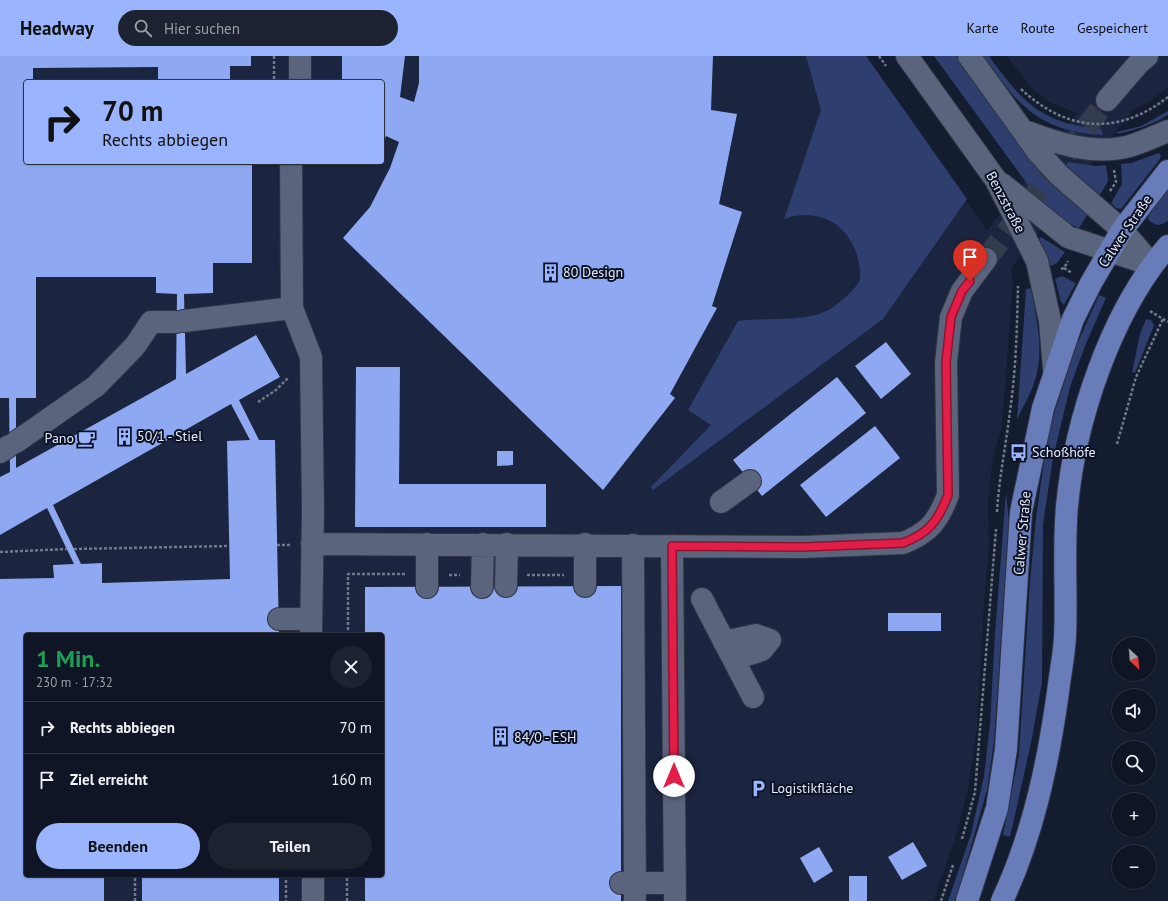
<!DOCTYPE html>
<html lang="de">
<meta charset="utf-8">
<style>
:root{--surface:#0f1524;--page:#1d2231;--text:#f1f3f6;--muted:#9b9fa6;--line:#2f3441;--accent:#9ab5fd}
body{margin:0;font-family:"PT Sans",sans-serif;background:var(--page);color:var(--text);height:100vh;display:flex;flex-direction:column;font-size:15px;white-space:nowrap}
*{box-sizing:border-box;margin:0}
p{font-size:13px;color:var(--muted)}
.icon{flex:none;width:22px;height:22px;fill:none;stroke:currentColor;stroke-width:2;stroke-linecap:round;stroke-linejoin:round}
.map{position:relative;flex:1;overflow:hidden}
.drawer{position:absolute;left:24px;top:577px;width:360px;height:244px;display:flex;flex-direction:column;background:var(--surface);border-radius:4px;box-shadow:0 1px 3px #0004,0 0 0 1px var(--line)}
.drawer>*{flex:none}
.guide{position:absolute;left:24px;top:24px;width:360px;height:84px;border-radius:4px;box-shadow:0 1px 3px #0004,0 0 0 1px var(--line);background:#9ab5fd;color:#111;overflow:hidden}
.needle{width:26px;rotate:154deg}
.controls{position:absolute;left:1112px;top:581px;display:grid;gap:8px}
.controls a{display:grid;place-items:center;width:44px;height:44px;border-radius:50%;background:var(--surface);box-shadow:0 1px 3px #0004,0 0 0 1px var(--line);font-size:20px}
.pin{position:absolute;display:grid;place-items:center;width:34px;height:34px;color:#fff;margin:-41px -17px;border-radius:50% 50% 50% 0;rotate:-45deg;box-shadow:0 0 4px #0007}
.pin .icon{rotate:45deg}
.me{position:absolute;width:44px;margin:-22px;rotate:0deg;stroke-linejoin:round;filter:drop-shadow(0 0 3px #0008)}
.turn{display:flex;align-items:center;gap:14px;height:84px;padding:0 12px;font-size:18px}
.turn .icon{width:52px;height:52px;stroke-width:2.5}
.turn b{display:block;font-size:28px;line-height:34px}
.round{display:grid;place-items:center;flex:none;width:42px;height:42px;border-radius:21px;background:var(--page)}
.overview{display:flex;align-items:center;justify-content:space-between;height:68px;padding:0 12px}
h1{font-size:24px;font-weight:700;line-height:30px;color:#1e9e55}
.action{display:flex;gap:8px;margin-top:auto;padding:8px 12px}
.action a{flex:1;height:46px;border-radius:24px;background:var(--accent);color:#111;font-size:16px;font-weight:700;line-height:46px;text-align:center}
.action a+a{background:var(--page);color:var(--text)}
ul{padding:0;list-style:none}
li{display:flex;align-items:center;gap:12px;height:52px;padding:0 12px;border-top:1px solid var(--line)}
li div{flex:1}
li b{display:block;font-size:15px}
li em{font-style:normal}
header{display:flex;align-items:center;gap:24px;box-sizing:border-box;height:56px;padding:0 20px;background:var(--accent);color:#111}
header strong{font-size:19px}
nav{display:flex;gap:22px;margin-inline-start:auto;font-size:14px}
.search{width:280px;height:36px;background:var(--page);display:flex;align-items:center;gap:10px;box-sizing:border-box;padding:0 14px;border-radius:22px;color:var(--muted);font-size:15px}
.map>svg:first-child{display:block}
</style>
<header>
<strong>Headway</strong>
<div class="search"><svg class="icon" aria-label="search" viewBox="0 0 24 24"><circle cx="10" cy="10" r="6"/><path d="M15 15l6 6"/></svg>Hier suchen</div>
<nav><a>Karte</a><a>Route</a><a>Gespeichert</a></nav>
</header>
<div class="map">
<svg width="1168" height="845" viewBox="0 0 1168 845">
<rect width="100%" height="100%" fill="#141c30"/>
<path fill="#1c253f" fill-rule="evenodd" d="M0,0H866L987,175L1077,57L1049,46L1031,31L1007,0H1168V31L1149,46L1133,54L1011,212L1013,225L1002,369L993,401L988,448L989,488L984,546L977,671L968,734L954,786L933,845H0ZM26,26H382V106H26ZM26,579H382V819H26Z"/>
<path fill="#2e3e6f" d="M806,0H866L967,143L883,263L653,434L651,431L711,369L688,354L738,265C764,261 808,267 830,253C837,249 855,234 859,226C862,219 859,206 857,199C847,166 816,151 784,163L821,54Z
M934,0H956C996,56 1033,115 1087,159L1079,172C1062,165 1049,154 1036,140Z
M983,0H989C1022,46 1042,68 1101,73L1103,79C1039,76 1017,48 983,0Z
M1168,55V59C1152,69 1136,74 1117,78V76L1141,70Z
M1159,97L1161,100L1160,103L1121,153L1116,152L1111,147L1122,128L1121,108L1131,107Z
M1068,106L1095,110L1106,109L1108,125L1100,139L1069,112L1066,109Z
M1168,133V165C1160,170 1155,171 1148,163L1150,155Z
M1041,181L1065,196L1057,207L1051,210L1039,183Z
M1062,220L1076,227L1064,249L1061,246L1055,223Z
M1031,232C1036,260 1044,293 1036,321C1032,336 1023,350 1017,364L1026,233Z
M1099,239L1106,242L1085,290L1070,331L1053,402L1043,469L1042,626L1031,687L1010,781L1003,779L1019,698L1030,526L1036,462L1045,398L1053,361L1075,293Z
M1146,263L1151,264L1154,269L1135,317L1132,316L1140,278Z
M1006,437L1009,466L994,686L987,734L959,833L954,845H948L971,778L984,720L990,668L995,577Z"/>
<path fill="#8ea9f2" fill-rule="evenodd" d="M0,0H251V10H230V26H158V11L33,12V26H26V106H252V207H213V237L184,238L186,318L256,279L280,321L239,344L259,384H275L279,579H26V819H104V845H0V523L54,522L53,509L74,508L47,452L0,479V421L10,416L9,342H0ZM36,221H156V237L177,238L176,323L16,412V342H36ZM231,348L250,384L227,385L230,523L102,527V507L81,508L53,449Z
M342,0H405L400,41L414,46L419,27V0H713L711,54L737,58L719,148L742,156L712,250L717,252L670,338L675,342L603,434L343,182L370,151L390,112L399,86L386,80L382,91V26H342Z
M886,286L911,318L881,343L855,310Z
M356,311H400L399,428H546V471H355Z
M837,321L866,357L762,440L733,404Z
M875,370L900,402L826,461L800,429Z
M497,395H513V409L497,410Z
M621,530V845H365V819H382V579H365V531Z
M888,557H941V575H888Z
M913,786L927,810L902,824L888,801Z
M819,791L833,815L814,827L800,802Z
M142,819H279V845H142Z
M849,820H867V845H849Z"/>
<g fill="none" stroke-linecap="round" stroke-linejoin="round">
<path stroke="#333b4e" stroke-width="22" stroke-dasharray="22 11" stroke-linecap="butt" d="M986,203L1107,44"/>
<defs>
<path id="minor" d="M907,0L996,124L1037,205L1050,265L1054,313
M969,0L1038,96L1059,119L1122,174L1152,209
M300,26V0
M1107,44L1138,8L1147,0
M1022,74C1056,87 1093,100 1130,90C1143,86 1156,80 1168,75
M291,106L292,252L311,301L313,456L311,579
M1002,128L1068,181L1152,209
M184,265L292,252
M16,386L96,330L135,290L151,266H176
M0,396L9,390
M721,446L750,425
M312,488L803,491L903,487C929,477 938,465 948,439L946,306L951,261L962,235L986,203
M427,488V531
M585,488V530
M633,489L635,845
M672,490L675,845
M506,530L507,488
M482,531L483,488
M702,543L753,641
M279,563H311
M724,586L756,579L770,584L762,594L734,603
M313,819V845
M621,827H675"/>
<path id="major" d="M967,845L997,752L1006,693L1021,456L1043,352L1073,263L1091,227L1122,174L1168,115
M1002,845C1033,779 1048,708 1058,636C1060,618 1064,600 1065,581C1067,538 1063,494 1067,450C1075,364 1111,256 1168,190"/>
</defs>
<use href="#minor" stroke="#303444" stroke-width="24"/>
<use href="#major" stroke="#303444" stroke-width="24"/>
<path stroke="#72798b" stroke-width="2.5" stroke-dasharray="3 2" stroke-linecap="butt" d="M274,0V26
M879,0L886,10
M1021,33C1067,76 1118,80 1168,41
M1110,135L1116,126L1114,114
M1064,212L1072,217
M1061,213L1064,212L1068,205
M1150,255L1168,266
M258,346L276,334L289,321
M1117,388L1136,321L1163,263
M997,456C999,422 1006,389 1010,355C1016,314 1017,272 1018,230
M277,489H292
M74,493L229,490
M0,496L67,493
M449,519H460
M527,519H564
M348,579V518H406
M962,783L975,736L996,473
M286,819V845
M135,845V819
M347,845V819
M941,845L953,809"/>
<use href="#minor" stroke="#5a647d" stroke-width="22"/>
<use href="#major" stroke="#677cb8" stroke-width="22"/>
</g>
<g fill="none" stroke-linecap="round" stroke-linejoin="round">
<defs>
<path id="route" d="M674,720L672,490L803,491L903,487C929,477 938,465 948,439L946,306L951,261L962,235L970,225"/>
</defs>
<use href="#route" stroke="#92132f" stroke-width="10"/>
<use href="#route" stroke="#e11d48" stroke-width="7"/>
</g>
<defs>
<symbol id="building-bare" viewBox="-9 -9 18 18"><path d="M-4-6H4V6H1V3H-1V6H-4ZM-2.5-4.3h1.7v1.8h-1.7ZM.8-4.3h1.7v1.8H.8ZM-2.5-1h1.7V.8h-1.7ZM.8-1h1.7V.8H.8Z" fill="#9ab5fd" stroke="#0c1226" stroke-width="2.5" paint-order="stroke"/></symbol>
<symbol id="cafe-bare" viewBox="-9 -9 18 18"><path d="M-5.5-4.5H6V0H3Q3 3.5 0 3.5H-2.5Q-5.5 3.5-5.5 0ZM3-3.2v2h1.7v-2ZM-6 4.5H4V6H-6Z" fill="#9ab5fd" stroke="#0c1226" stroke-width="2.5" paint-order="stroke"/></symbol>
<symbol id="bus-bare" viewBox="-9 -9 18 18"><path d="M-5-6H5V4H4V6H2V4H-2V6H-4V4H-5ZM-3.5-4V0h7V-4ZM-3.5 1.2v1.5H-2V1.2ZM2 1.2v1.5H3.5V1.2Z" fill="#9ab5fd" stroke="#0c1226" stroke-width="2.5" paint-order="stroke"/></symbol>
<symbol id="parking-bare" viewBox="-9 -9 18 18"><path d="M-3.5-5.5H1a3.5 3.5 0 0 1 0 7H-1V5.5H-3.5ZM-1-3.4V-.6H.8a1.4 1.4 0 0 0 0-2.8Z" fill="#9ab5fd" stroke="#0c1226" stroke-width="2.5" paint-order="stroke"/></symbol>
</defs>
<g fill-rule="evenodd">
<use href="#building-bare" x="538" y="204" width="25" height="25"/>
<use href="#building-bare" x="112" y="368" width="25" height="25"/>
<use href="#cafe-bare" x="74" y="370" width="25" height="25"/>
<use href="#bus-bare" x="1006" y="384" width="25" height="25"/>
<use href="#building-bare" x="488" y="668" width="25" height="25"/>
<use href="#parking-bare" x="746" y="720" width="25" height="25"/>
</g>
<g text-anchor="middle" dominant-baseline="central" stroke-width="4" stroke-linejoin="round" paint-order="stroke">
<g font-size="14" fill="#e4eaf9" stroke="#0c1226">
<text transform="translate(1006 146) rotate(62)">Benzstraße</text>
<text transform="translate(1125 175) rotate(-56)">Calwer Straße</text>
<text transform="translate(1022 477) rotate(-85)">Calwer Straße</text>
</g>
<g font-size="14" fill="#e4eaf9" stroke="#0c1226" text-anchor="start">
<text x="563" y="216">80 Design</text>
<text x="137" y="380">50/1 - Stiel</text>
<text x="74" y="382" text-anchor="end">Pano</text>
<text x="1032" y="396">Schoßhöfe</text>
<text x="514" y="681">84/0 - ESH</text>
<text x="771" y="732">Logistikfläche</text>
</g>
</g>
</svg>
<div class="controls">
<a><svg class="needle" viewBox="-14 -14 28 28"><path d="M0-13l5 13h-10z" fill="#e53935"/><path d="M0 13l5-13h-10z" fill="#9b9fa6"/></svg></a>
<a><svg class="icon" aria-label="sound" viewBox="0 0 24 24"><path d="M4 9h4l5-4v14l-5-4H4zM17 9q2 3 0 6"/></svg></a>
<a><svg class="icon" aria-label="search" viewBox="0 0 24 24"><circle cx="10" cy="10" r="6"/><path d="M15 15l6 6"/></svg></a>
<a>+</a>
<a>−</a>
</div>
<div class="pin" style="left:970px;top:225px;background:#d93025"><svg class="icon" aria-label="arrive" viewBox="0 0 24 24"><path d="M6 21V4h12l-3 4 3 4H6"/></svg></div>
<svg class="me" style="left:674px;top:720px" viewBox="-20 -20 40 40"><circle r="19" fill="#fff"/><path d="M0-13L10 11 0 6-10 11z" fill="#e11d48"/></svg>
<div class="guide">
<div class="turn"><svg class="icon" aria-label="right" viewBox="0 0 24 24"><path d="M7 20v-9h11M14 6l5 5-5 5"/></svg><div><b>70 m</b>Rechts abbiegen</div></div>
</div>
<section class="drawer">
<div class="overview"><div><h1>1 Min.</h1><p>230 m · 17:32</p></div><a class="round"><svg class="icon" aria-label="close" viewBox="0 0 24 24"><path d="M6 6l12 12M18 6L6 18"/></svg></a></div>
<ul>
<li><svg class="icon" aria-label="right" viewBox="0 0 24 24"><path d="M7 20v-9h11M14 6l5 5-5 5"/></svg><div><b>Rechts abbiegen</b></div><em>70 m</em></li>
<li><svg class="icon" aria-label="arrive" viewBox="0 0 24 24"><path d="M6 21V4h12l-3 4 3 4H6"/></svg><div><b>Ziel erreicht</b></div><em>160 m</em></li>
</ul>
<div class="action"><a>Beenden</a><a>Teilen</a></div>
</section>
</div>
